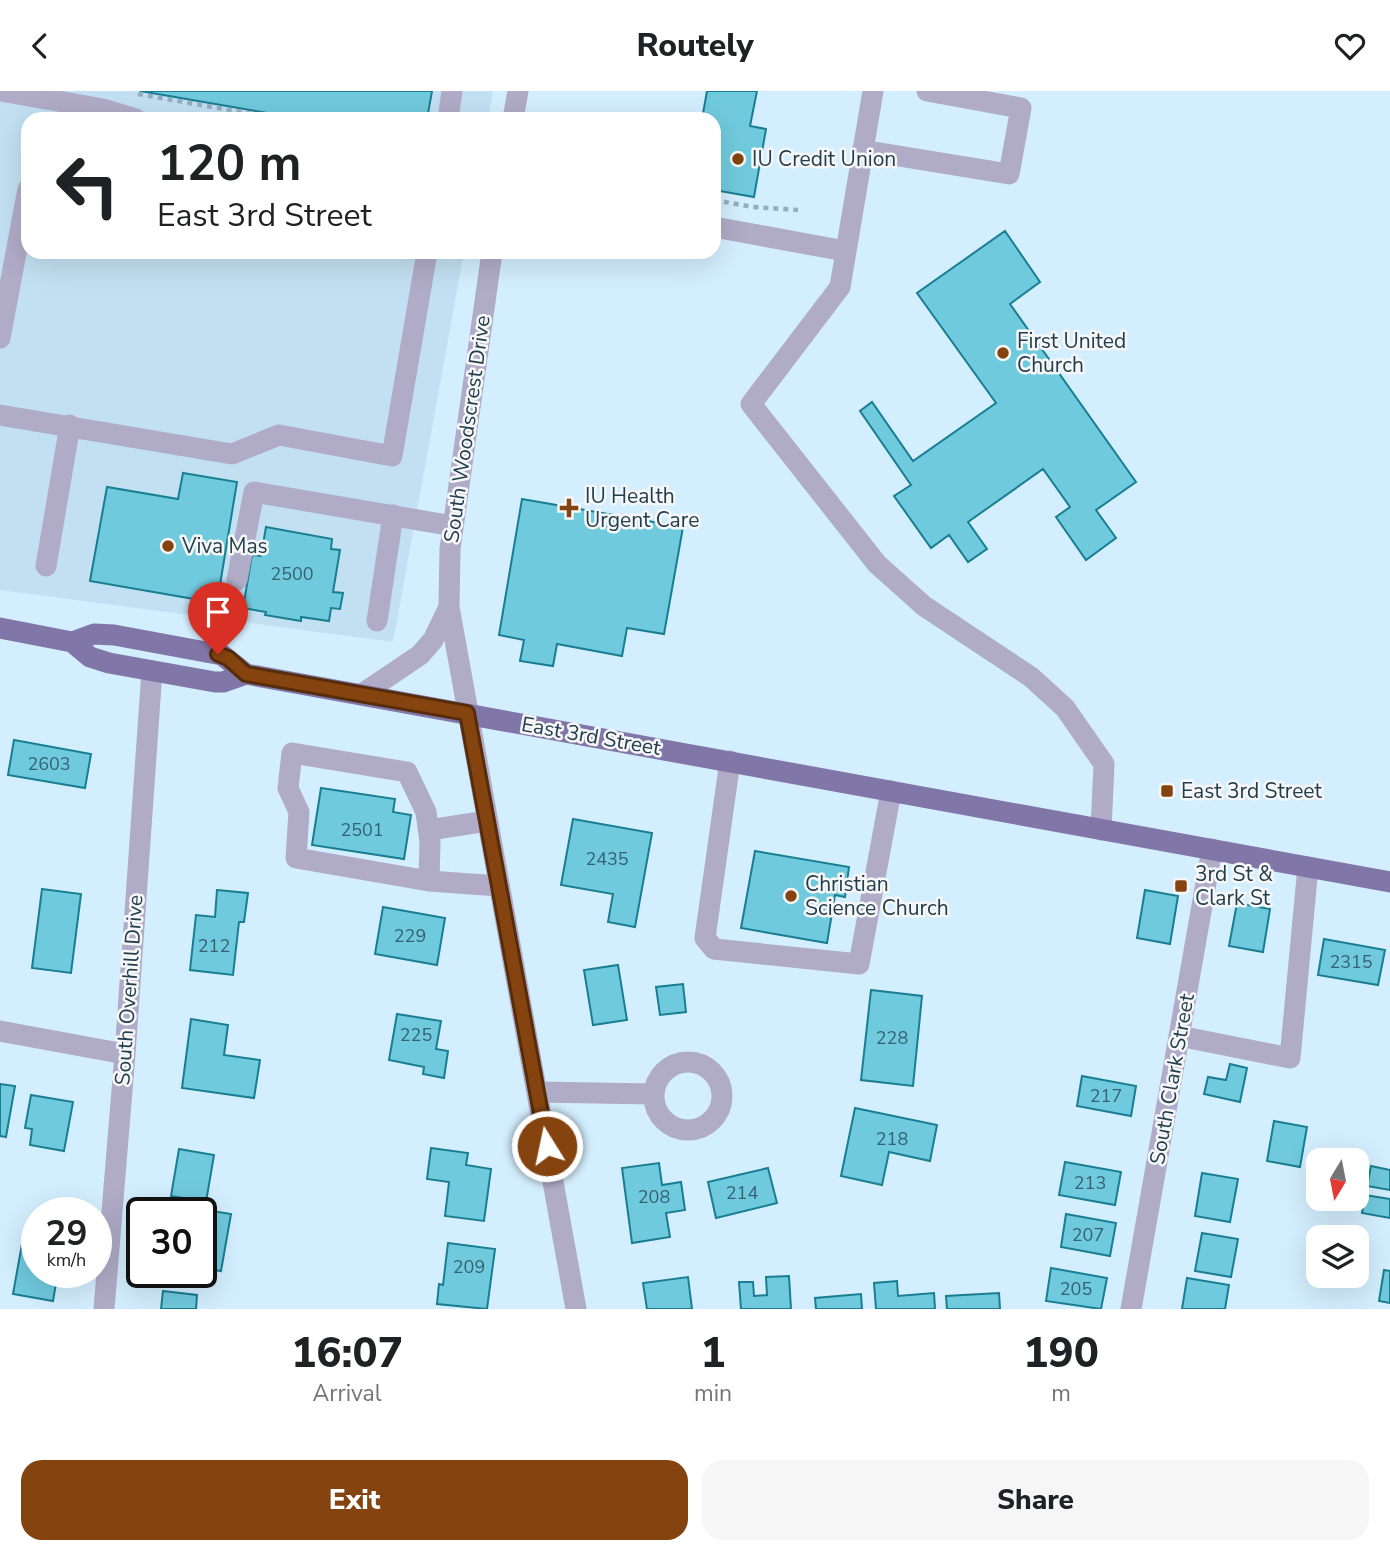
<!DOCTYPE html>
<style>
:root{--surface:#fff;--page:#f6f6f6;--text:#202124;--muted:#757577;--accent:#85440f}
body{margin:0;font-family:"Nunito Sans",sans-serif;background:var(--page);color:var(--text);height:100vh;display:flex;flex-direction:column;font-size:26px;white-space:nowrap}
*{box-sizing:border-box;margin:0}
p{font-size:23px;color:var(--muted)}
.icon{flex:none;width:38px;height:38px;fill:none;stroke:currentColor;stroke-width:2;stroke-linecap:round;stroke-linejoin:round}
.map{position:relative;height:1218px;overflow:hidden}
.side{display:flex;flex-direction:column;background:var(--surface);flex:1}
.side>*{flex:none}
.hud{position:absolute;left:21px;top:21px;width:700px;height:147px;border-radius:21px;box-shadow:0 7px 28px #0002;background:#fff;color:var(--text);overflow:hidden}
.needle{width:46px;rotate:190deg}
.tools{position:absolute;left:1306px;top:1057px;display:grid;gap:14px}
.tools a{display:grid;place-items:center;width:63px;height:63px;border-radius:14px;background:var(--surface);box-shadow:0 7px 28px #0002;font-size:35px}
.speed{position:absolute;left:21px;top:1106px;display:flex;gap:14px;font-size:35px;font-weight:700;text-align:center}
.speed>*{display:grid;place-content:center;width:91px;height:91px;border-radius:50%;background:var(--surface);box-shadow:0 7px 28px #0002;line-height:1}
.speed small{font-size:18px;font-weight:400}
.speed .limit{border:4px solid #111;border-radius:10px;background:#fff;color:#111}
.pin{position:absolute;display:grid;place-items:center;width:60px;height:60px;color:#fff;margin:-72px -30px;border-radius:50% 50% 50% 0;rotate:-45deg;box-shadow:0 0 7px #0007}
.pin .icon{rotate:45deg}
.me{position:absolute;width:77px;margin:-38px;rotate:350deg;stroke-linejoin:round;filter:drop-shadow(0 0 5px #0008)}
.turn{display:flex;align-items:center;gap:24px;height:147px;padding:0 21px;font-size:32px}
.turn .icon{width:91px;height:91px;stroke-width:2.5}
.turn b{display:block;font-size:49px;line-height:60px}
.eta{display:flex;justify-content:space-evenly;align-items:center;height:119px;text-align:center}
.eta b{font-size:42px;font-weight:800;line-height:49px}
.cta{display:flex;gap:14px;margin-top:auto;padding:14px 21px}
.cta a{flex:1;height:80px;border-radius:21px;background:var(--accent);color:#fff;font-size:28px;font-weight:800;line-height:80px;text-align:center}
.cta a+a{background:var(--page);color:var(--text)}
header{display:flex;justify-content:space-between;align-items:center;height:91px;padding:0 21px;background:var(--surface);font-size:32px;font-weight:800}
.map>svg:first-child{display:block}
</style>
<header><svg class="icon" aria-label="back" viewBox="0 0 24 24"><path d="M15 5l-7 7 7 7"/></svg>Routely<svg class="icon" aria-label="heart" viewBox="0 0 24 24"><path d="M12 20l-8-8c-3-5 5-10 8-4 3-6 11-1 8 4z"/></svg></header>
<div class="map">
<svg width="1390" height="1218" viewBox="0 0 1390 1218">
<rect width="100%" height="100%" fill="#d3eefe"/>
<path fill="#c2e0f2" d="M0,0H493L488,28H28V161H464L393,551L0,499Z"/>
<path fill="#70cadd" stroke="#197e91" stroke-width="2" d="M140,0H432L427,28H302Z
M707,0H757L750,35L766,38L754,106L714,99V28H702Z
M670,24L695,28H669Z
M1005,140L1040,191L1010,213L1136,391L1096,419L1116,447L1086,469L1056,426L1070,416L1043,378L968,431L987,458L968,471L949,444L931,457L894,405L911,394L860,320L872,311L913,370L996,312L917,202Z
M183,382L237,391L217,512L90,490L107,396L178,408Z
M522,408L683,436L664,543L627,537L622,565L557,553L553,575L520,570L524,549L499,544Z
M266,436L332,448L331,458L340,459L333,501L343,502L340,518L331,517L329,530L301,526V530L265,524L266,521L243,517L252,464L261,465Z
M14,649L91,663L85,697L8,684Z
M321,697L395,708L393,721L411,724L404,768L312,754Z
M573,728L652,742L635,836L608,831L613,803L561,794Z
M755,760L849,776L845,806L835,804L827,852L741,837Z
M42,798L81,803L71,882L32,877Z
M217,799L248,802L244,831H239L233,884L190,879L196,824L215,826Z
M1145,799L1178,805L1170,853L1137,847Z
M1237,812L1270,818L1263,861L1229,855Z
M383,816L445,827L437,874L375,863Z
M1324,848L1385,859L1378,894L1318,884Z
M618,874L627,929L593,934L584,879Z
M683,893L686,921L660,924L656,896Z
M871,899L922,905L913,995L861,989Z
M397,923L441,930L436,958L448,960L444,987L423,983L424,976L389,969Z
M191,928L228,934L224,964L260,969L254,1007L182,997Z
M1230,973L1247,977L1240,1011L1204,1003L1208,986L1226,989Z
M1082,985L1136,995L1131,1025L1077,1015Z
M0,993L15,995L6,1046L0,1045Z
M31,1004L73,1011L64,1060L30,1054L32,1038L25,1037Z
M855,1017L937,1034L930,1070L889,1061L882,1094L841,1085Z
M1274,1030L1307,1036L1300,1076L1267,1070Z
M431,1057L468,1062L466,1074L491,1078L484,1130L445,1125L449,1091L427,1088Z
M179,1058L214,1064L206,1111L171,1105Z
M1065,1071L1121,1081L1115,1114L1059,1104Z
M659,1072L662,1094L681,1091L685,1119L666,1122L670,1146L632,1152L622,1077Z
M1371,1075L1390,1079V1099L1367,1095Z
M768,1077L777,1112L716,1127L708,1091Z
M1202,1082L1238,1088L1230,1131L1195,1125Z
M1365,1104L1390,1108V1127L1362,1122Z
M200,1118L231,1123L221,1180L201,1177Z
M1066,1123L1116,1132L1110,1165L1061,1156Z
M1202,1142L1238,1148L1231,1186L1195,1180Z
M448,1152L495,1158L487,1218L437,1213L439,1193L443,1194Z
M22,1153L37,1156V1181H58L53,1210L13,1203Z
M1051,1177L1107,1187L1101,1218L1046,1210Z
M1384,1179L1390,1180V1212L1379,1210Z
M789,1185L791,1218H741L739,1191H753L754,1205L767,1204L766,1186Z
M688,1186L692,1218H647L643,1192Z
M1187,1187L1229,1194L1225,1218H1182Z
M897,1190L898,1205L934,1202L935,1218H876L874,1192Z
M163,1200L197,1204L196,1218H161Z
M999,1202L1000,1218H947L946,1205Z
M861,1203L862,1218H816L815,1207Z"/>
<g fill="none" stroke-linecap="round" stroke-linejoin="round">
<path stroke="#93afbf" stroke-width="4.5" stroke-dasharray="5 5" stroke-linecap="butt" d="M138,3L281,28
M714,109L753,116L798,119"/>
<path stroke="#b0abc7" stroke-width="21" d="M1,0L103,18L136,28
M873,0L840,196L751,313L877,473L924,515L1031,586L1065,617L1104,673L1101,739
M448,28L452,0
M513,28L518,0
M862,59L1009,83L1021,17L927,0
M714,136L845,160
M492,161L450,458L449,516L576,1218
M0,247L28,98
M0,324L232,363L279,344L392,365L427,161
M46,475L70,334
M237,489L254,401L453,435
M377,530L393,424
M362,603L420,564L433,549L449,516
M730,670L705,847L714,858L859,873L891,700
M429,739L487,730
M429,790L430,751L426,721L407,681L292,662L288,697L299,721L296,767L429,790L499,795
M0,940L125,963
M1179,945L1290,967L1308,776
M654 1005a34 34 0 1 1 68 0a34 34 0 1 1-68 0Z
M537,1001L654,1003
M104,1218L125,963L152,580
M1131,1218L1212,758"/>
<path stroke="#8176a8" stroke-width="21" d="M0,537L72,551L90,566L109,572L215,591H223L246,583L1390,791
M72,551L94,543L114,544L222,564L246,583"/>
</g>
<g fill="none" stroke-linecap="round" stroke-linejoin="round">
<defs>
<path id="route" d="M218,563L228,567L246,583L467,622L547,1055"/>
</defs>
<use href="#route" stroke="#562c0a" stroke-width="18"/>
<use href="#route" stroke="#85440f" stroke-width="12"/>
</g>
<g fill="#85440f" stroke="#f7f7f7" stroke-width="2.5">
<circle cx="738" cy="68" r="7"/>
<circle cx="1003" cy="262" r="7"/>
<path d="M565.5 406.5h7v7h7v7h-7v7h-7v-7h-7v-7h7z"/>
<circle cx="168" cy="455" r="7"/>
<rect x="1160" y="693" width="14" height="14" rx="3.5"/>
<rect x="1174" y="788" width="14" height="14" rx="3.5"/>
<circle cx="791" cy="805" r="7"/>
</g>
<g text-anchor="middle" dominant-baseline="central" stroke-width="5" stroke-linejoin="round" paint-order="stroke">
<g font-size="18" fill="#356172">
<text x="292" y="483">2500</text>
<text x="49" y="673">2603</text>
<text x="362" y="739">2501</text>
<text x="607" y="768">2435</text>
<text x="410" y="845">229</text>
<text x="214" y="855">212</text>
<text x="1351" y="871">2315</text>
<text x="416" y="944">225</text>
<text x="892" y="947">228</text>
<text x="1106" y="1005">217</text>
<text x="892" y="1048">218</text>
<text x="1090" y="1092">213</text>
<text x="742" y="1102">214</text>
<text x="654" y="1106">208</text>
<text x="1088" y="1144">207</text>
<text x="469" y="1176">209</text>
<text x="1076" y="1198">205</text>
</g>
<g font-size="21" fill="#213e4e" stroke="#f7f7f7" text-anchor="start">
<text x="752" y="68">IU Credit Union</text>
<text x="1017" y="250">First United<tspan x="1017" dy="24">Church</tspan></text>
<text x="585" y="405">IU Health<tspan x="585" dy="24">Urgent Care</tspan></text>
<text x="182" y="455">Viva Mas</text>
<text x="1181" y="700">East 3rd Street</text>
<text x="1195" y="783">3rd St &amp;<tspan x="1195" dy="24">Clark St</tspan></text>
<text x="805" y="793">Christian<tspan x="805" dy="24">Science Church</tspan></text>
</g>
<g font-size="21" fill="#213e4e" stroke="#f7f7f7">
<text transform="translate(467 338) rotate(-82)">South Woodscrest Drive</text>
<text transform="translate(591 645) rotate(10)">East 3rd Street</text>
<text transform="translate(129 899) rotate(-86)">South Overhill Drive</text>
<text transform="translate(1172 988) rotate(-80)">South Clark Street</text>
</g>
</g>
</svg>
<div class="tools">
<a><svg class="needle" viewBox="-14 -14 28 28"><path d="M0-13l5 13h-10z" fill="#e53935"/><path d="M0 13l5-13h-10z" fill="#757577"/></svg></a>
<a><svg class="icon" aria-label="layers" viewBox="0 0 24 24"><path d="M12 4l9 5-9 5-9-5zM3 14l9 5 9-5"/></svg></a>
</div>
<div class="speed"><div>29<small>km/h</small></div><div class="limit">30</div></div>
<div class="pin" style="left:218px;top:563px;background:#d93025"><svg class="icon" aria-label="arrive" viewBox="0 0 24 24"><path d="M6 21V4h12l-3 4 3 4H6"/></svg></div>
<svg class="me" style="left:547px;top:1055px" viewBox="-20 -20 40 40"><circle r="17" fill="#85440f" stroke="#fff" stroke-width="3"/><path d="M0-11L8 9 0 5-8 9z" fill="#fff"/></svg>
<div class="hud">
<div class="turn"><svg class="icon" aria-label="left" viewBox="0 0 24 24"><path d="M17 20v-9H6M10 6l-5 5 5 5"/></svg><div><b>120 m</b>East 3rd Street</div></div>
</div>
</div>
<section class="side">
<div class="eta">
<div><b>16:07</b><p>Arrival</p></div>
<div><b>1</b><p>min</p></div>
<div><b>190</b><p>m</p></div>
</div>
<div class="cta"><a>Exit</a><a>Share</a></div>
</section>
